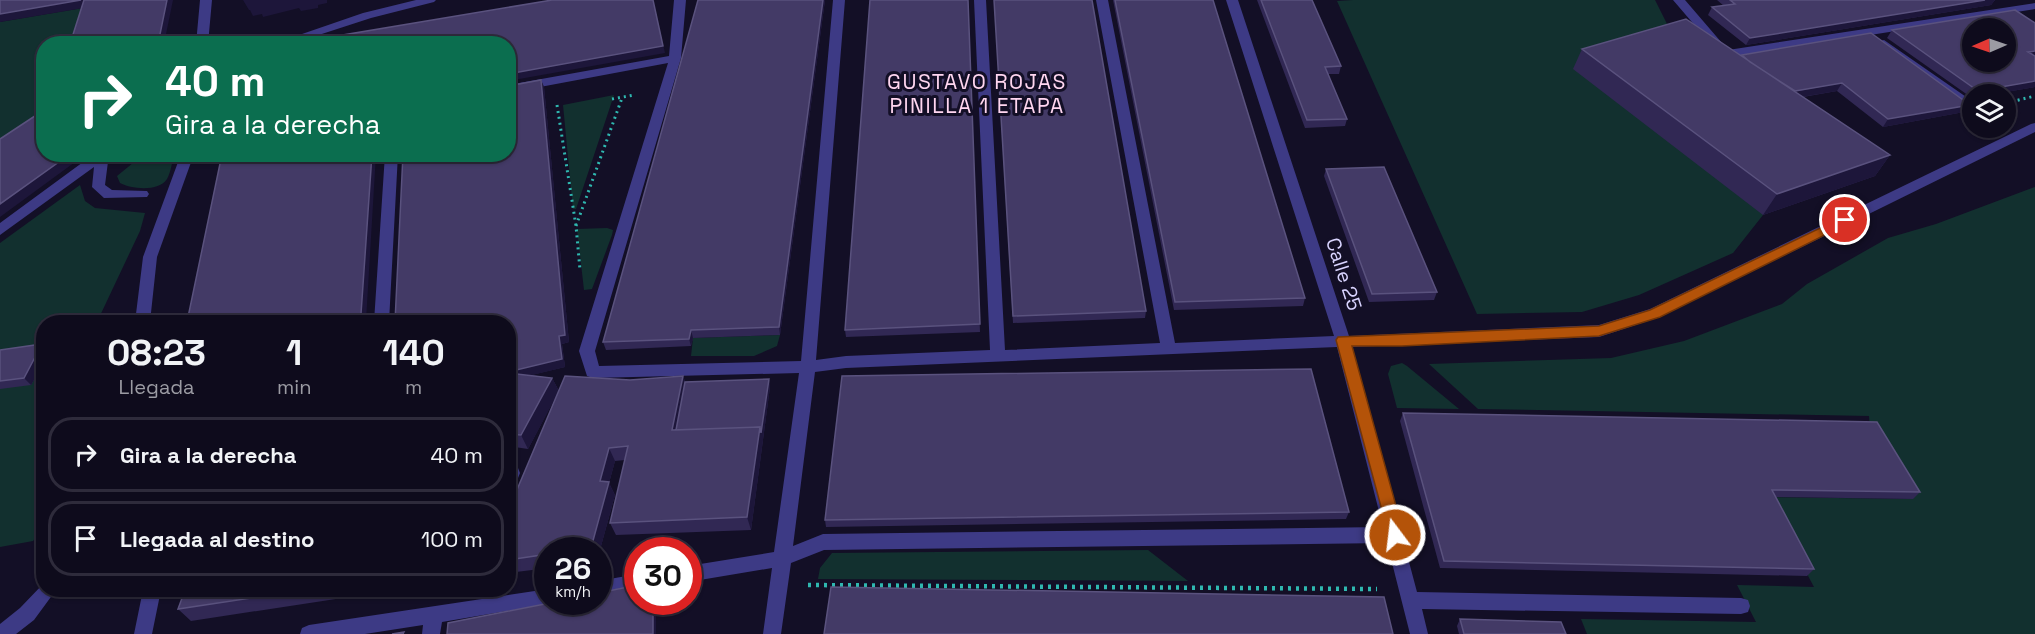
<!DOCTYPE html>
<html lang="es">
<style>
:root{--surface:#0e0b1c;--page:#1c1929;--text:#f1f3f6;--muted:#9b9ba3;--line:#2e2b3b}
body{margin:0;font-family:"Space Grotesk",sans-serif;background:var(--page);color:var(--text);height:100vh;display:flex;flex-direction:column;font-size:22px;white-space:nowrap}
*{box-sizing:border-box;margin:0}
p{font-size:20px;color:var(--muted)}
.icon{flex:none;width:33px;height:33px;fill:none;stroke:currentColor;stroke-width:2;stroke-linecap:round;stroke-linejoin:round}
.map{position:relative;flex:1;overflow:hidden}
.sheet{position:absolute;left:36px;top:315px;width:480px;height:282px;display:flex;flex-direction:column;background:var(--surface);border-radius:24px;box-shadow:0 2px 4px #0004,0 0 0 2px var(--line)}
.sheet>*{flex:none}
.guide{position:absolute;left:36px;top:36px;width:480px;height:126px;border-radius:24px;box-shadow:0 2px 4px #0004,0 0 0 2px var(--line);background:#0b6e4f;color:#fff;overflow:hidden}
.needle{width:39px;rotate:268deg}
.fabs{position:absolute;left:1962px;top:18px;display:grid;gap:12px}
.fabs a{display:grid;place-items:center;width:54px;height:54px;border-radius:50%;background:var(--surface);box-shadow:0 2px 4px #0004,0 0 0 2px var(--line);font-size:30px}
.speed{position:absolute;left:534px;top:537px;display:flex;gap:12px;font-size:30px;font-weight:700;text-align:center}
.speed>*{display:grid;place-content:center;width:78px;height:78px;border-radius:50%;background:var(--surface);box-shadow:0 2px 4px #0004,0 0 0 2px var(--line);line-height:1}
.speed small{font-size:15px;font-weight:400}
.speed .limit{border:9px solid #d22;background:#fff;color:#111}
.pin{position:absolute;display:grid;place-items:center;width:51px;height:51px;color:#fff;margin:-26px;border:3px solid #fff;border-radius:50%;box-shadow:0 2px 6px #0007}
.me{position:absolute;width:66px;margin:-33px;rotate:345deg;stroke-linejoin:round;filter:drop-shadow(0 0 4px #0008)}
.turn{display:flex;align-items:center;gap:21px;height:126px;padding:0 30px;font-size:27px}
.turn .icon{width:78px;height:78px;stroke-width:2.5}
.turn b{display:block;font-size:42px;line-height:51px}
.eta{display:flex;justify-content:space-evenly;align-items:center;height:102px;text-align:center}
.eta b{font-size:36px;font-weight:600;line-height:42px}
ul{padding:0;list-style:none}
li{display:flex;align-items:center;gap:18px;height:75px;margin:0 12px 9px;padding:0 18px;border:3px solid var(--line);border-radius:24px}
li div{flex:1}
li b{display:block;font-size:22px}
li em{font-style:normal}
.map>svg:first-child{display:block}
</style>
<div class="map">
<svg width="2035" height="634" viewBox="0 0 2035 634">
<rect width="100%" height="100%" fill="#130f26"/>
<path fill="#12302f" d="M1353,0H1655L1763,215L1733,253L1639,295L1582,312L1477,314L1337,1Z
M89,7L77,43L44,44L43,122L0,151V22Z
M614,95L576,209H573L563,105Z
M144,154L174,155C172,162 171,172 167,179C159,192 131,189 120,183L117,176Z
M80,185L85,201L95,208L145,213L140,231L97,322H44L43,528L33,541L0,547V243Z
M2035,187V634H1587L1581,619L1756,622L1737,585L1814,587L1766,497L1913,499L1870,429L1869,416L1478,409L1429,364L1611,358L1684,341L1782,304L1807,284L1888,238L1936,224Z
M607,228L613,230L612,235L592,289L584,290L577,229Z
M780,335L777,346L754,356H691L693,338Z
M1402,363L1407,366L1459,409L1397,408L1388,374L1391,366Z
M1148,550L1188,581L818,579L820,568L832,553Z"/>
<g fill="none" stroke-linecap="round" stroke-linejoin="round">
<path stroke="#2fb8b0" stroke-width="3" stroke-dasharray="2 4" stroke-linecap="butt" d="M612,99L634,95
M2006,103L2035,96
M557,105L576,226L580,270
M133,154L156,160
M576,226L622,98"/>
<path stroke="#2fb8b0" stroke-width="4.5" stroke-dasharray="3 5" stroke-linecap="butt" d="M808,585L1377,589"/>
<path fill="#3d3a85" fill-rule="evenodd" d="M200,0H212L208,44H196Z
M416,0H436L434,2L371,18L291,44H273L363,13Z
M674,0H686L681,58L595,351L599,366L801,361L833,0H845L816,360L846,356L990,350L974,0H986L1005,350L1160,343L1096,0H1108L1175,343L1334,336L1226,0H1238L1349,336L1599,325L1650,309L2031,124L2035,123V132L1660,317L1599,337L1352,347L1417,592L1741,598L1748,600L1750,606L1748,612L1741,614L1422,609L1428,634H1410L1387,543L824,550L791,563L781,634H763L772,568L688,582V566L774,552L799,373L593,378L587,376L579,351L668,63L508,93V85L669,56ZM1337,347L1383,527L823,534L793,546L815,372L846,368Z
M1673,0H1685L1728,50L2035,3V9L1725,58L1721,56Z
M1884,40L1972,101V110L1968,109L1880,45V41Z
M94,154H109L105,185L112,190L147,191L149,194L147,197L104,198L92,187L94,167L0,235V223Z
M181,154H194L157,257L150,322H135L143,257Z
M385,154H398L389,322H374Z
M508,465L518,468L520,473L518,478L508,479Z
M638,574V590L598,597V581Z
M44,583V590H56L34,620L16,634H0V624L20,608Z
M548,589V602L555,603L442,622L440,634H422L423,625L365,634H300L302,628L309,625Z
M143,590H161L152,634H134Z"/>
</g>
<path fill="#312854" d="M825,0L780,335L693,338L691,346L606,350L603,342Z
M968,0L980,332L846,337L845,330Z
M994,0L1146,311L1145,318L1013,323Z
M1113,0H1213L1305,298L1303,306L1174,310Z
M1257,0H1312L1341,66L1339,74H1328L1347,119L1345,126L1305,128Z
M1717,0H1995L1991,5L1746,45L1708,15L1712,7L1724,6Z
M2035,23V87L1994,94H1972V98L1887,38L1892,30Z
M1582,49L1741,56L1742,55L1964,112L1883,127L1837,91L1803,97L1890,155L1875,176L1763,215L1573,69Z
M541,80L544,87L569,342L562,344L565,367L531,375L552,378L559,391L630,380L683,376L685,382L769,379L770,387L751,530L616,535L610,523L625,460L615,461L609,483L615,495L598,557V550H548V568L508,573V511L558,392L528,449L508,446V322Z
M1326,169L1437,292L1434,300L1369,302L1324,176Z
M42,344L44,345V363L31,385L0,389V350Z
M1403,413L1920,492L1913,499L1776,497L1814,569L1807,576L1440,568L1400,421Z
M1349,512L1346,519L826,527L825,520Z
M185,590H363L362,595L191,621L178,609Z
M1460,619L1566,634H1459L1457,626Z"/>
<path fill="#1d163a" d="M81,0H84L89,7L0,22V14Z
M167,0H173L164,44H158Z
M243,0H327V3L318,5V8L301,11L299,8L263,17L262,14L253,16L250,10H249Z
M653,0L665,53L508,81V74Z
M823,0H825L780,335L779,327Z
M1985,0H1995L1991,5L1746,45L1750,38Z
M2035,51V57L2028,52Z
M541,80L544,87L569,342L562,344L565,367L508,381V372Z
M2035,81V87L1994,94H1975L1978,91Z
M1842,83L1837,91L1783,100L1788,93Z
M1970,105L1964,112L1883,127L1888,119Z
M70,154H86L0,217V204Z
M372,154H376L366,321L360,322H323Z
M1890,155L1875,176L1763,215L1777,194Z
M691,330L693,338L691,346L689,339Z
M42,344L44,345V363L31,385L24,378Z
M683,376L688,389L674,436L672,430Z
M552,378L559,391L528,449L521,435Z
M769,379L770,387L751,530L747,517L760,427Z
M609,448L615,461L609,483L615,495L598,557V550H592L591,548L600,481Z
M358,590H363L362,595Z
M653,602H656V634H653Z"/>
<path fill="#433a66" stroke="#5a527e" stroke-width="1.5" fill-rule="evenodd" d="M0,0H81L0,14Z
M84,0H167L158,44H70Z
M552,0H653L663,46L508,74V44H336L337,36Z
M698,0H823L779,327L691,330L689,339L603,342Z
M870,0H968L980,324L845,330Z
M994,0H1092L1146,311L1013,316Z
M1115,0H1213L1305,298L1175,302Z
M1261,0H1312L1341,66L1325,67L1347,119L1307,120Z
M1730,0H1985L1750,38L1712,7L1735,4Z
M2015,10L2035,23V51L2028,52L2035,56V81L1978,91L1892,30ZM1972,28H2006V62H1972Z
M1686,19L1890,155L1777,194L1582,49Z
M1871,33L1970,105L1888,119L1842,83L1795,91L1750,62L1742,55Z
M541,80L565,335L559,336L562,359L508,372V322H395L403,154H508V86Z
M44,110V154H70L0,204V139Z
M222,154H372L361,314L323,322H187Z
M1384,167L1437,292L1372,294L1326,169Z
M42,344L24,378L0,381V350Z
M1311,369L1349,512L825,520L842,376Z
M508,373L552,378L521,435L508,434Z
M565,376L630,380L683,376L672,430L760,427L747,517L610,523L628,446L609,448L600,481L609,482L591,548L572,550H548V554L508,560V511Z
M769,379L761,433L760,427L676,430L685,382Z
M1403,413L1877,422L1920,492L1772,490L1814,569L1444,561Z
M638,585V602H653V634H447L448,623L555,602H598V593Z
M831,587L1384,597L1393,634H824Z
M185,590H304L178,609Z
M1460,619L1561,622L1566,634H1464Z
M404,632L403,634H392Z"/>
<path fill="#b45309" stroke="#753606" stroke-width="1.5" d="M1845,216L1851,220L1849,223L1660,317L1599,336L1402,346H1352L1404,535L1401,540L1395,542L1390,540L1336,340L1338,337L1599,326L1650,310Z"/>
<g text-anchor="middle" dominant-baseline="central" stroke-width="6" stroke-linejoin="round" paint-order="stroke">
<g font-size="20" fill="#d9d4ff" stroke="#130f26">
<text transform="translate(1344 274) rotate(72)">Calle 25</text>
</g>
<g font-size="21" letter-spacing="1.5" fill="#ffd6f0" stroke="#130f26">
<text x="977" y="81">GUSTAVO ROJAS<tspan x="977" dy="24">PINILLA 1 ETAPA</tspan></text>
</g>
</g>
</svg>
<div class="fabs">
<a><svg class="needle" viewBox="-14 -14 28 28"><path d="M0-13l5 13h-10z" fill="#e53935"/><path d="M0 13l5-13h-10z" fill="#9b9ba3"/></svg></a>
<a><svg class="icon" aria-label="layers" viewBox="0 0 24 24"><path d="M12 4l9 5-9 5-9-5zM3 14l9 5 9-5"/></svg></a>
</div>
<div class="speed"><div>26<small>km/h</small></div><div class="limit">30</div></div>
<div class="pin" style="left:1845px;top:220px;background:#d93025"><svg class="icon" aria-label="arrive" viewBox="0 0 24 24"><path d="M6 21V4h12l-3 4 3 4H6"/></svg></div>
<svg class="me" style="left:1395px;top:535px" viewBox="-20 -20 40 40"><circle r="17" fill="#b45309" stroke="#fff" stroke-width="3"/><path d="M0-11L8 9 0 5-8 9z" fill="#fff"/></svg>
<div class="guide">
<div class="turn"><svg class="icon" aria-label="right" viewBox="0 0 24 24"><path d="M7 20v-9h11M14 6l5 5-5 5"/></svg><div><b>40 m</b>Gira a la derecha</div></div>
</div>
<section class="sheet">
<div class="eta">
<div><b>08:23</b><p>Llegada</p></div>
<div><b>1</b><p>min</p></div>
<div><b>140</b><p>m</p></div>
</div>
<ul>
<li><svg class="icon" aria-label="right" viewBox="0 0 24 24"><path d="M7 20v-9h11M14 6l5 5-5 5"/></svg><div><b>Gira a la derecha</b></div><em>40 m</em></li>
<li><svg class="icon" aria-label="arrive" viewBox="0 0 24 24"><path d="M6 21V4h12l-3 4 3 4H6"/></svg><div><b>Llegada al destino</b></div><em>100 m</em></li>
</ul>
</section>
</div>
